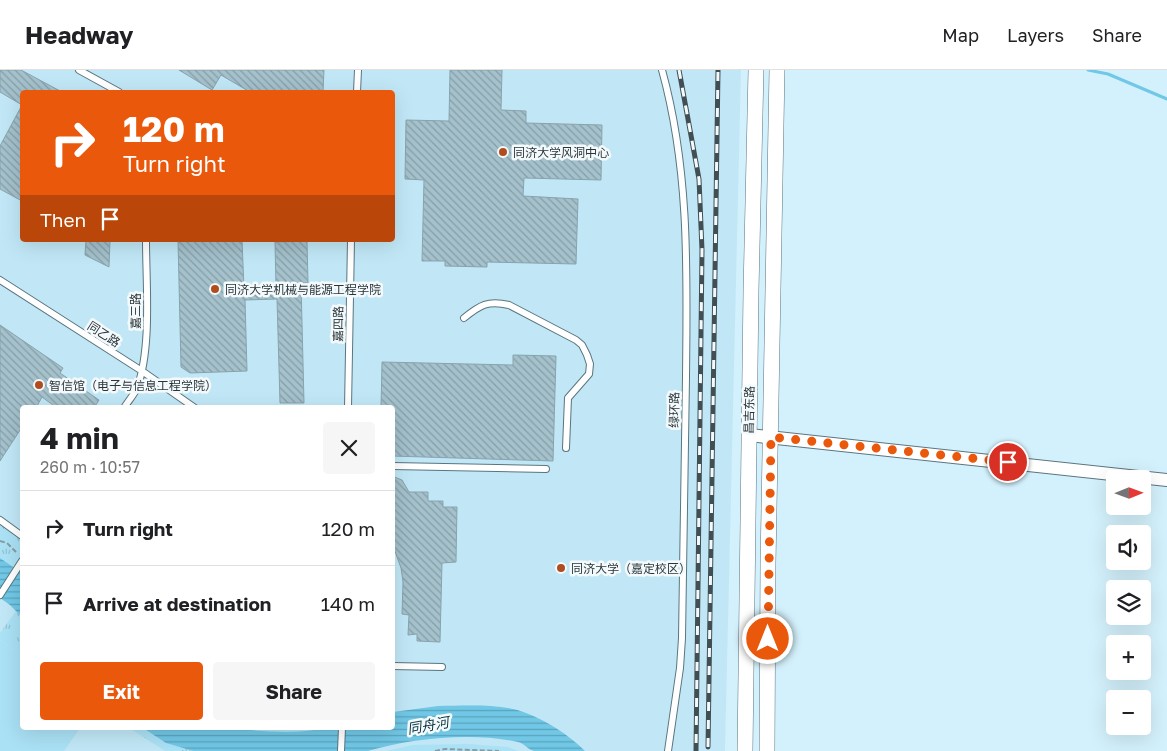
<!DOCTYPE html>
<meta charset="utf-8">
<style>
:root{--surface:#fff;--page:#f6f6f6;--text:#202124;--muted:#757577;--line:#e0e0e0;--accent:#ea580c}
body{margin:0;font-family:"Golos Text","Noto Sans SC",sans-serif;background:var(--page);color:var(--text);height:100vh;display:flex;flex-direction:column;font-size:19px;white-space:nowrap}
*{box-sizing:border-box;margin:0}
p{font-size:16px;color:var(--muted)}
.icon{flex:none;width:28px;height:28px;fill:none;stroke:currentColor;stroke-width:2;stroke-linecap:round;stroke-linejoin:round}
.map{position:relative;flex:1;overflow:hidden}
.sheet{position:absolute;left:20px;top:335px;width:375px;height:325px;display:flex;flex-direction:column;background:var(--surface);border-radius:5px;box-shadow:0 5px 20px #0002}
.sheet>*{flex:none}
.top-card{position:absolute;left:20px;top:20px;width:375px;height:152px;border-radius:5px;box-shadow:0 5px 20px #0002;background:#ea580c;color:#fff;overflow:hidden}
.needle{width:32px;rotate:89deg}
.buttons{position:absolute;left:1106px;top:400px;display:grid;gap:10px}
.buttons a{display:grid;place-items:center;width:45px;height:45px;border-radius:5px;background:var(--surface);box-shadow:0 5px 20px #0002;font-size:25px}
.pin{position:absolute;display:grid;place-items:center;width:42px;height:42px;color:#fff;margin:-21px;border:2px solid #fff;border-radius:50%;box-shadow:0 1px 5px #0007}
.me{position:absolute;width:55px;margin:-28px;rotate:0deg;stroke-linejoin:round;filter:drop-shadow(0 0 4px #0008)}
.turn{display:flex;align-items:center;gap:18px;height:105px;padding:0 20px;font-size:22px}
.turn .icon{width:65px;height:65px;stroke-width:2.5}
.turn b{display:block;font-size:35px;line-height:42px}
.then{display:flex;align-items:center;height:48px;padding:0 20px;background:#0003;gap:10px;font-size:19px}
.round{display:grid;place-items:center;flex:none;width:52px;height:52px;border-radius:5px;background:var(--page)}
.overview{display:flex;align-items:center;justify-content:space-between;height:85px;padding:0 20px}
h1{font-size:30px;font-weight:700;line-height:38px}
.primary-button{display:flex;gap:10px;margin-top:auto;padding:10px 20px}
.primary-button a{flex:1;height:58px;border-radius:5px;background:var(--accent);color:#fff;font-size:20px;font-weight:700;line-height:58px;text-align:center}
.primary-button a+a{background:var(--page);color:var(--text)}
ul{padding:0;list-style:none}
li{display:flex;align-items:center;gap:15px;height:75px;padding:0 20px;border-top:1px solid var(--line)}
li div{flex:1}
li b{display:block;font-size:19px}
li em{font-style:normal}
header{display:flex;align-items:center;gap:30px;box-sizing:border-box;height:70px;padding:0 25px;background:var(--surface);border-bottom:1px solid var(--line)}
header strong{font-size:24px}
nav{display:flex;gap:28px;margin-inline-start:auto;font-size:18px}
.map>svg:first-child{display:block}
</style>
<header>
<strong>Headway</strong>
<nav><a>Map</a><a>Layers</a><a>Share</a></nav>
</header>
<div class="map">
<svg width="1167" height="681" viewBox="0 0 1167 681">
<defs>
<pattern id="grass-tufts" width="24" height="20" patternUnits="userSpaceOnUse" patternTransform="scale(1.25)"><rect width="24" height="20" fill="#aae1f5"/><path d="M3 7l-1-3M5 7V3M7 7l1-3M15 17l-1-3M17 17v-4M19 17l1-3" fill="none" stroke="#92c2d3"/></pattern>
<pattern id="water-rules" width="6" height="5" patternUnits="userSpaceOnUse" patternTransform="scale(1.25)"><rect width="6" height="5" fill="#70c8e6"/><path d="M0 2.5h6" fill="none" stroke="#5ca3bb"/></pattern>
<pattern id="building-back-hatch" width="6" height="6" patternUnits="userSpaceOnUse" patternTransform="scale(1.25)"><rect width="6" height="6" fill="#a4c1cc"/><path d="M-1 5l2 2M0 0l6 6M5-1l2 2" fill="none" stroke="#869ea7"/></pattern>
</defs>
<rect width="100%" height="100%" fill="#d3f1fc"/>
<path fill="#c1e7f6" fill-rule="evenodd" d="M0,0H741L725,681H0ZM22,22H392V170H22ZM22,338H392V658H22Z"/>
<path fill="url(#grass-tufts)" d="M0,450L22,466V489L16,499L0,488Z
M16,541L22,547V586L0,570V563Z
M129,658H143L166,673L193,681H165Z
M226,658H326C294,665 258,663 226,658Z"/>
<path fill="#aae1f5" d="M0,570L22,586V658H80L64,681H0Z
M468,674L508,677L518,681H386L413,675Z"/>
<path fill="url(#water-rules)" d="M0,488L22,503V547L10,535L0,528Z
M438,636C463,636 503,633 526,643C547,651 569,665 585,681C568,681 550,681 534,681C528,680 524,673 518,672C473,662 412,668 368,681H193L166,673L143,658C170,658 199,655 227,658C260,661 293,665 326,658H392L393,642Z"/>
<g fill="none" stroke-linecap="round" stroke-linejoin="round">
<path stroke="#70c8e6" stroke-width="3" d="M1088,0L1108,4L1167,29"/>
</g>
<path fill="url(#building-back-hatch)" stroke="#87a3ae" d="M0,0H21L62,22H22V35L0,22Z
M179,0H324L323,22H250L221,5L212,20Z
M450,0H502L501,40L526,41V53L602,55L601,110L524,108L523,126L578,129L576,194L487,192V197L445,196V191H422L424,110L405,109L406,50L449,51Z
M22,35V131L0,119V76Z
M86,170H110L109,197L85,185Z
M178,170H242L244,219L276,218L275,172L307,171L308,213H301L304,333H280L277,229L245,230L247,301L190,303L181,297Z
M0,255L63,298L60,303L99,330L94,338H57L42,327L36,338H22V357L0,391Z
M513,285L556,286L553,391L392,386V338H381L382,292L513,295Z
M392,406L402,410L409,422H428V431H443V437H457L456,492L442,493L440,572L417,571V564L408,565L409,545L402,544L403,512L401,498L392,473Z"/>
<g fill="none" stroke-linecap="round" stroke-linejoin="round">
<defs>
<path id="service" d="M79,0L119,22
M662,0C690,101 687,204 686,307C685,394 683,481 682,568L680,598L668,681
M357,22L358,0
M0,210L142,301L195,338
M464,248C480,235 488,230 509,235L576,270L582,275L587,285L590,294L589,304L568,328L566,378
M124,338C128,331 134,325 137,318C152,278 146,214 146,170
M348,338L351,170
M392,396L546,399
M0,450L22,466
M0,525L22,491
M392,596L442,597
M341,681L342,658"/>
<path id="minor" d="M749,365L1167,410"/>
<path id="tertiary" d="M745,681L751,221L756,0
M767,681L768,494L777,0"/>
</defs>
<use href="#service" stroke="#5a757f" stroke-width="8"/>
<use href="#minor" stroke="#5a757f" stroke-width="14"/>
<use href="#tertiary" stroke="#5a757f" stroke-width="16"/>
<path stroke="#869ba3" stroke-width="2" stroke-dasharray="5 2.5" stroke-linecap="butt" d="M0,471L7,473L17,483
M435,681L445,679L499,681"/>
<use href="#service" stroke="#fff" stroke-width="6"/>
<use href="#minor" stroke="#fff" stroke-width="12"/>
<use href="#tertiary" stroke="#fff" stroke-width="15"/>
<defs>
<path id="rail" d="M679,0L699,109L702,180L696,681
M708,677L718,0"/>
</defs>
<use href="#rail" stroke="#414f55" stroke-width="5"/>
<use href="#rail" stroke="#f4fafc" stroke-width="3" stroke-dasharray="9" stroke-linecap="butt"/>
</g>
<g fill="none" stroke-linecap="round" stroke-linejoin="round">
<path stroke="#ea580c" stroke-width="9" stroke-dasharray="0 16.2" d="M768,569L771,367L1008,392"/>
</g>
<g fill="#b14c1d" stroke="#f4fafc" stroke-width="2">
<circle cx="503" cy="82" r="5"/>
<circle cx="215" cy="219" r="5"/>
<circle cx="39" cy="315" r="5"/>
<circle cx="561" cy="498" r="5"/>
</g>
<g text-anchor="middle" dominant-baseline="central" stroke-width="5" stroke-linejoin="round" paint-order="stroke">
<g font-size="12" fill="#2a353a" stroke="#f4fafc" text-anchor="start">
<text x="513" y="82">同济大学风洞中心</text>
<text x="225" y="219">同济大学机械与能源工程学院</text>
<text x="49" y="315">智信馆（电子与信息工程学院）</text>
<text x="571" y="498">同济大学（嘉定校区）</text>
</g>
<g font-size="12" fill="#2a353a" stroke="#f4fafc">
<text transform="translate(135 241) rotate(-90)">嘉三路</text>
<text transform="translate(338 254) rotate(-89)">嘉四路</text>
<text transform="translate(104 264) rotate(33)">同乙路</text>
<text transform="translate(674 340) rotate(-89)">绿环路</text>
<text transform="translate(749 340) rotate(-89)">昌吉东路</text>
</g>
<g font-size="14" font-style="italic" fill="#093340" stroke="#f4fafc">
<text transform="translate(428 655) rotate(-10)">同舟河</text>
</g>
</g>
</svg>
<div class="buttons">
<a><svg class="needle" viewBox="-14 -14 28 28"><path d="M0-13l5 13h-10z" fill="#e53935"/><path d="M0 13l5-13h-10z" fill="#757577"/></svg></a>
<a><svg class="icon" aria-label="sound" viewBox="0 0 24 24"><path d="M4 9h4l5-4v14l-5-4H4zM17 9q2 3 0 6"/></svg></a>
<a><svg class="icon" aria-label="layers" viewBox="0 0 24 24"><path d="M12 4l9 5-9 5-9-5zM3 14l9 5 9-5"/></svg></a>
<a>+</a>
<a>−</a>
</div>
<div class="pin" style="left:1008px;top:392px;background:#d93025"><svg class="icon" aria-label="arrive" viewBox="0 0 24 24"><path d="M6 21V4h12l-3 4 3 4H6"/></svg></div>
<svg class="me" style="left:768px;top:569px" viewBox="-20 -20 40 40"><circle r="17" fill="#ea580c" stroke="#fff" stroke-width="3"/><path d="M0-11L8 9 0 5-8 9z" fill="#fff"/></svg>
<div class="top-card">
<div class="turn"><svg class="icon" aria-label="right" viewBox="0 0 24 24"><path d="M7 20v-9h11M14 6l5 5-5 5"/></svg><div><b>120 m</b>Turn right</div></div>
<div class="then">Then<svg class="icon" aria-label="arrive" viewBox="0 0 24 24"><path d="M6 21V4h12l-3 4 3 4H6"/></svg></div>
</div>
<section class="sheet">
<div class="overview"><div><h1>4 min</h1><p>260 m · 10:57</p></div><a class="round"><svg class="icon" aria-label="close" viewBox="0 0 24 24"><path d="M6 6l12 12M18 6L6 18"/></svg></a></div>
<ul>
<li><svg class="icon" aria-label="right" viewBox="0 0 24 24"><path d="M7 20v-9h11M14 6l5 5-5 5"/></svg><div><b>Turn right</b></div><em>120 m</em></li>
<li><svg class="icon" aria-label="arrive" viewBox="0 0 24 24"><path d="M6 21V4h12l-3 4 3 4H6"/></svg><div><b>Arrive at destination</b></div><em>140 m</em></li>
</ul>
<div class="primary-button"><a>Exit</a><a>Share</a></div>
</section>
</div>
